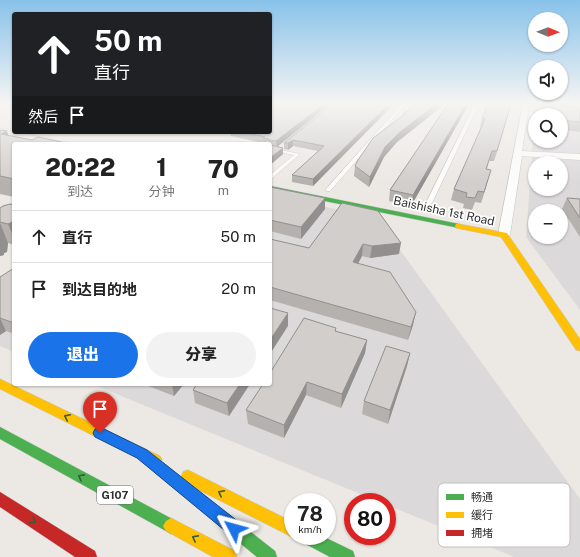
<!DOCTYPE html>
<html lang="zh">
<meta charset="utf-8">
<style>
:root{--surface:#fff;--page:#f2f2f2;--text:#222;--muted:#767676;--line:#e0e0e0;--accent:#1a73e8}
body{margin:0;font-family:"Public Sans","Noto Sans SC",sans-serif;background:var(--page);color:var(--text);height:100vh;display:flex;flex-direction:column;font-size:15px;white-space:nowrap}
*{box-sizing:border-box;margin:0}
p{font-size:13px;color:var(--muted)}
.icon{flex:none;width:22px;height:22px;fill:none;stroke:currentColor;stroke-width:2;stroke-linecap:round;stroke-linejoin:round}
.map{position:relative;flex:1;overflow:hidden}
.drawer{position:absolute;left:12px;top:142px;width:260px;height:244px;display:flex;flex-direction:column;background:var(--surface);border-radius:4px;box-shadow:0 1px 3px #0004}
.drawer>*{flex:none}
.banner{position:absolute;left:12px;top:12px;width:260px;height:122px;border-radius:4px;box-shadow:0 1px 3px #0004;background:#202124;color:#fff;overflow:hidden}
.needle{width:26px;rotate:91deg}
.buttons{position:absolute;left:528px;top:12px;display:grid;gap:8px}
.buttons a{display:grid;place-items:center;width:40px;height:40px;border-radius:50%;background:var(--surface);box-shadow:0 1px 3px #0004;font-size:20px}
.speed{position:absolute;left:284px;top:493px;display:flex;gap:8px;font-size:20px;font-weight:700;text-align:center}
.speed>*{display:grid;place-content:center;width:52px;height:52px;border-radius:50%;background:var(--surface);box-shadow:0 1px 3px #0004;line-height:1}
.speed small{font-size:10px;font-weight:400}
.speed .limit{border:6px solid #d22;background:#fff;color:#111}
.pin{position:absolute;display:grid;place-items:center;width:34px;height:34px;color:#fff;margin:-41px -17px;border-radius:50% 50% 50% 0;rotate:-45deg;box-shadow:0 0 4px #0007}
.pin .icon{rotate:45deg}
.me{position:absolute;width:44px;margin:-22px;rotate:309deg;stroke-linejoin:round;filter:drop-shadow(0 0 3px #0008)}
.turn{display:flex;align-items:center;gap:14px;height:84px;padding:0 16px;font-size:18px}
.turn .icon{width:52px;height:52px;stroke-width:2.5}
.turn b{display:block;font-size:28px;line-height:34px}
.then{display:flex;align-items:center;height:38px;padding:0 16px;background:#0003;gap:8px;font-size:15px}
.eta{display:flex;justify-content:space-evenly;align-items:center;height:68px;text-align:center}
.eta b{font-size:24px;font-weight:800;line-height:28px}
.cta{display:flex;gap:8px;margin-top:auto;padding:8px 16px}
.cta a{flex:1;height:46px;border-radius:24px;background:var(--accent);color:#fff;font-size:16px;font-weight:800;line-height:46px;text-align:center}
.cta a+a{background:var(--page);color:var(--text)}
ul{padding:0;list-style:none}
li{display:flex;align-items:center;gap:12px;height:52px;padding:0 16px;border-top:1px solid var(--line)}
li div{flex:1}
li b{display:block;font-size:15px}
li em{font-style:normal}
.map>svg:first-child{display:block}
</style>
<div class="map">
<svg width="580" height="557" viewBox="0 0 580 557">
<rect width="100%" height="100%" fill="#ece8e4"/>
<path fill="#dcd9db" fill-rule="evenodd" d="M533,104H580V155L532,151ZM535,115H561V141H535Z
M532,156L580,160V310L526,237ZM535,163H561V189H535ZM535,211H561V237H535Z
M270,195L377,218L580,499V557H514L387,505V502H380L92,384H270Z
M14,282V352L0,346V291Z"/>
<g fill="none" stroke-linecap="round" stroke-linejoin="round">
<defs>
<path id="lane" d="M402,104H406L330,191H326V189Z
M475,104H479L432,203L429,205L427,204L426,203Z
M503,104H513L527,107L525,108Z
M270,148L300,154L270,180V175L294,155L270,150Z"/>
<path id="street" d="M523,104H529L522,151L580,154V160L522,156L510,235L508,237H500L498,235Z"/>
<path id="fast" d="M270,186L459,224L463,226L459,228L270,190Z
M0,427L176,521L179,526L176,531L171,534L166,531L0,439Z
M142,448L147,450L275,551L277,557H257L137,458L135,454L137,450Z
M297,536H322L353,551L355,557H330L300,541Z"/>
<path id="slow" d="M456,224H459L507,233L580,339V351L576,350L501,237L456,228L455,226Z
M0,379L160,456L162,460L160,464L155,466L150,464L0,389Z
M188,470L293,522V536H297L293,538L288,535L183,482L181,477L183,472Z
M171,518L235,551L237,557H213L166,531L163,526L166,521Z"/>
<path id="jam" d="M0,492L95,551L97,557H75L0,507Z"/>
</defs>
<use href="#lane" stroke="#c5c4c5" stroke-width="1"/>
<use href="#street" stroke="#c5c4c5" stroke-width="1"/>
<use href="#fast" stroke="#c5c4c5" stroke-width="1"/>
<use href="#slow" stroke="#c5c4c5" stroke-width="1"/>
<use href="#jam" stroke="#c5c4c5" stroke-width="1"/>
<path stroke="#c9c9c8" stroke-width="1" stroke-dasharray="1.5 1" stroke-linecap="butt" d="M0,128L14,131
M17,132L75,144
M47,138L54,132"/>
<use href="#lane" fill="#fcfcfb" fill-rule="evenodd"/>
<use href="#street" fill="#fcfcfb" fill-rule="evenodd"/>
<use href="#fast" fill="#4caf50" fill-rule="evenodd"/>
<use href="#slow" fill="#ffc107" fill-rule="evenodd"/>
<use href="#jam" fill="#c62828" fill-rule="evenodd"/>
</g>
<path fill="#b4b1af" d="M333,104H394L313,186L292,182V175L318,151L293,146L288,150L284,149V143Z
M416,104H445L397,142L384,157L369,187L354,176L355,166L403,116V114L413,107Z
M448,104H469L411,206L389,201L390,190Z
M543,104L571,107V104H580V132L561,129V115H540Z
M270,105L278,146L283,148V154L270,165V144H261L263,143L231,136L230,132H270Z
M509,112L494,161H489L487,169L488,180L481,203L475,202L472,210L463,208L464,204L451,200L454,189L481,127H480L482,118Z
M0,130L8,135L32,140L70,144H14V197L0,194Z
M270,187L325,198V209L301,239L270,231Z
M567,198L580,199V237L562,209Z
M14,205V245L8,243L7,252L4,253V255L0,256V208Z
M378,211L399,254L370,258L362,256L358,264L413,325L408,340L270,300V239L309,248Z
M14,268V334L6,331L0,335V277Z
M336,331L367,340L365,353L341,408L306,395L284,438L248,424L246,410Z
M410,353L407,366L388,424L362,414L364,401Z
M143,384H184L174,396Z
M197,384H250L229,416L195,403L193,390Z"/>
<path fill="#92908e" d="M324,104H331L277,147L276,141Z
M389,104H394L313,186V179Z
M436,104H445L397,142L384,157L369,187L370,177L385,147L399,133Z
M466,104H469L411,206L413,195Z
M511,104L509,112L494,161L497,151Z
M7,131L13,149L1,134Z
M293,140V146L288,150V143Z
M283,148V154L270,165V158Z
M491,170L488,180L481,203L484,192Z
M325,198V209L301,239V227Z
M14,221V238L8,224Z
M0,223L8,243L7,252L4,253V255L0,256Z
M401,243L399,254L370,258L372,246Z
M363,244L362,256L352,274L353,262Z
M416,312L413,325L408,340L411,327Z
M288,313V326L270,354V340Z
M0,318L6,331L0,335Z
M367,340L365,353L341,408L342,394Z
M410,353L407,366L388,424L390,410Z
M307,382L306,395L284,438V425Z
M172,384H184L174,396Z
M240,384H250L229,416L227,403Z"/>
<path fill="#d1cecb" stroke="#92908e" d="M272,104H324L276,141L269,140V144H261L269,139L263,138L265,137L261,136L241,132H270V105Z
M333,104H389L313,179L292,175L324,146L293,140L288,143H284Z
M416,104H436L399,133L385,147L370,177L355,166L358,160L373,138L405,114H403L413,107Z
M448,104H466L413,195L390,190Z
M488,104H511L497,151H492L486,169L491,170L484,192L478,191L475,198L466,197L467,193L454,189L485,119L482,118Z
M543,104L575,107L574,104H580V122L561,120V115H541Z
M0,130L7,131L1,134L32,140L38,137L70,144H14V179L0,176Z
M270,145L283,148L270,158Z
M270,187L325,198L301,227L270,220Z
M567,198L580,199V218Z
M342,203L378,211L401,243L372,246L363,244L353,262L390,272L416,312L411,327L270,287V239L309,248Z
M10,204L14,205V221L8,224L0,222V208L3,206Z
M14,268V323L0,318V277Z
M270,308L288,313L270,340Z
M304,318L336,328L335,331L367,340L342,394L307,382L284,425L246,410L263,384H270V373Z
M386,346L410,353L390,410L364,401Z
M197,384H240L227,403L193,390Z"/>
<defs><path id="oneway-chevron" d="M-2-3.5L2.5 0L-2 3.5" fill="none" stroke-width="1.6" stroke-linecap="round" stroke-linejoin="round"/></defs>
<g stroke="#385b3a">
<use href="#oneway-chevron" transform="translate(67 417) rotate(-154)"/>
<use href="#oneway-chevron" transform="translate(81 477) rotate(-152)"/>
<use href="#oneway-chevron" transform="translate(221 493) rotate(-153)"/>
<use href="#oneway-chevron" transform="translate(33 521) rotate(33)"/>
<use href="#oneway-chevron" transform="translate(195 538) rotate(-152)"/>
</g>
<linearGradient id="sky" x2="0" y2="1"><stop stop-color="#88c2ea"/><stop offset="0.57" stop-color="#f6f5f3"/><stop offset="1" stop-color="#f6f5f3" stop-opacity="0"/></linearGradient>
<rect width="580" height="182" fill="url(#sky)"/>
<path fill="#1a73e8" stroke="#114b97" d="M100,427L147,450L240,523L242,529L240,534L234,537L229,534L137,458L95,437L93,433L95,429Z"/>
<g text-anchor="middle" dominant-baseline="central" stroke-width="3.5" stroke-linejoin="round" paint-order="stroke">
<rect fill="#fff" stroke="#6d6d6d" stroke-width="1" x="97" y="486" width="36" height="18" rx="3"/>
<g font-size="11" font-weight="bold" fill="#2e2e2e">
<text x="115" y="495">G107</text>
</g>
<g font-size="12" fill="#2e2e2e" stroke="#fff">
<text transform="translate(444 211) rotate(12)">Baishisha 1st Road</text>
</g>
</g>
<rect x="438" y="483" width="132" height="64" rx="6" fill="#fff" stroke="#c0c0c0" stroke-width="1"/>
<rect x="446" y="494" width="18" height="6" fill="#4caf50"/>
<rect x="446" y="512" width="18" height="6" fill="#ffc107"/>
<rect x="446" y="530" width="18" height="6" fill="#c62828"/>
<g font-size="11" fill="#2e2e2e">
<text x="471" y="501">畅通</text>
<text x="471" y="519">缓行</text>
<text x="471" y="537">拥堵</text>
</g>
</svg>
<div class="buttons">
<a><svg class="needle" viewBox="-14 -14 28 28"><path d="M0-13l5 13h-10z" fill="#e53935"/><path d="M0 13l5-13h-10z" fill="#767676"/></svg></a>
<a><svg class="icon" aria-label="sound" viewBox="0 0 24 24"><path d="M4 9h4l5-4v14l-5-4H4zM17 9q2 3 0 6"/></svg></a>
<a><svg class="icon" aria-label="search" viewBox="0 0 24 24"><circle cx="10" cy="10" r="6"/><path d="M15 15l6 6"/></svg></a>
<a>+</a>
<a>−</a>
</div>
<div class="speed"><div>78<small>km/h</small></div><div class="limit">80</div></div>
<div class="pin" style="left:100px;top:433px;background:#d93025"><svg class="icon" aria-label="arrive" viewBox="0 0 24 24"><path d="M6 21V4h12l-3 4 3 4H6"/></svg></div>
<svg class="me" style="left:234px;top:529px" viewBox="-20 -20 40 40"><path d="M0-17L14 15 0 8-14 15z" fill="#1a73e8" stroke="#fff" stroke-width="4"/></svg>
<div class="banner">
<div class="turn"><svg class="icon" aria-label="ahead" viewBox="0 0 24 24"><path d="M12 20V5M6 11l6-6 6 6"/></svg><div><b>50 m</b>直行</div></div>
<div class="then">然后<svg class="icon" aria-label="arrive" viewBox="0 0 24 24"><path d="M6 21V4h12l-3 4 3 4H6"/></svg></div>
</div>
<section class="drawer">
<div class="eta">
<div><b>20:22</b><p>到达</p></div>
<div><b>1</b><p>分钟</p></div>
<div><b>70</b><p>m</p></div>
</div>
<ul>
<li><svg class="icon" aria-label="ahead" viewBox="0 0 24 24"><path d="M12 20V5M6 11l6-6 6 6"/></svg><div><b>直行</b></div><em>50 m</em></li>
<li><svg class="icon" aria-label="arrive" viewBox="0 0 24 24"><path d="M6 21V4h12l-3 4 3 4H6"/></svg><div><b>到达目的地</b></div><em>20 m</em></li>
</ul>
<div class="cta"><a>退出</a><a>分享</a></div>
</section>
</div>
